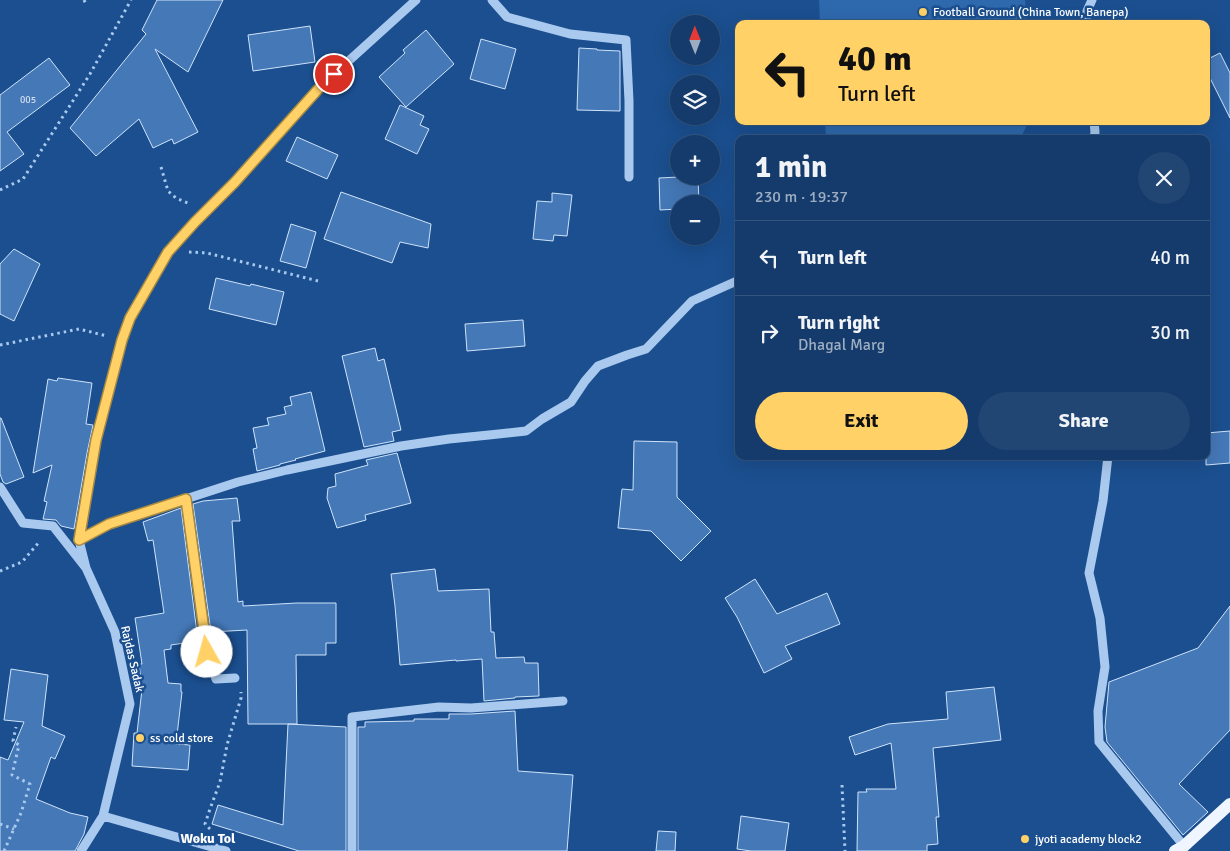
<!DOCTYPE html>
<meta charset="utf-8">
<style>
:root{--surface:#143b6b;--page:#214673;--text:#f1f3f6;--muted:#9dadc1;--line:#33557e;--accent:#ffd166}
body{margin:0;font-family:Signika,sans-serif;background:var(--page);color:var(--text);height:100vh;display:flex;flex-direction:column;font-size:19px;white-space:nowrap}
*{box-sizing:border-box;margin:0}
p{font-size:16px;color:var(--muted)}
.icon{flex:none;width:28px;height:28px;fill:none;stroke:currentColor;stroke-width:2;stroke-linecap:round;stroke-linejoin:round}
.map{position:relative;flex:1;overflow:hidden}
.side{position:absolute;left:735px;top:135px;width:475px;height:325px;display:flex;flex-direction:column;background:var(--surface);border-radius:10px;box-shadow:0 5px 20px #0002,0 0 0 1px var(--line)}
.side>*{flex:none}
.banner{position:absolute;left:735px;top:20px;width:475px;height:105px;border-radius:10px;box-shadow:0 5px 20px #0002,0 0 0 1px var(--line);background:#ffd166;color:#111;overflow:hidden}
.needle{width:32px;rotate:359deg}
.fabs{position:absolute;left:670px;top:15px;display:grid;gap:10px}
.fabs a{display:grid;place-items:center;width:50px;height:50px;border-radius:50%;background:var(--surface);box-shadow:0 5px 20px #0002,0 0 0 1px var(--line);font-size:25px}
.pin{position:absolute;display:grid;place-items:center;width:42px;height:42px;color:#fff;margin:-21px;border:2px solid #fff;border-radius:50%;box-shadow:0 1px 5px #0007}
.me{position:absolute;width:55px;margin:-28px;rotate:353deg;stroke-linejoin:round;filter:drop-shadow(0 0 4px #0008)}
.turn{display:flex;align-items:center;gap:18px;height:105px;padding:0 20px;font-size:22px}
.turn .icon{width:65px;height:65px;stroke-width:2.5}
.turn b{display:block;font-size:35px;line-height:42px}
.round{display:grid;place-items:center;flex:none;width:52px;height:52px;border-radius:26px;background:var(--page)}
.head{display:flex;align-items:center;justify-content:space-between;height:85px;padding:0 20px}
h1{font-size:30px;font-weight:700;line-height:38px}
.button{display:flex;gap:10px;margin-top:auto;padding:10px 20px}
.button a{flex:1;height:58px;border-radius:30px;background:var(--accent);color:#111;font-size:20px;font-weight:700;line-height:58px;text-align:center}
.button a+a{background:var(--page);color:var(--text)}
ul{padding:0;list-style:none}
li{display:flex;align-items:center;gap:15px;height:75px;padding:0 20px;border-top:1px solid var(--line)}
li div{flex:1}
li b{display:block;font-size:19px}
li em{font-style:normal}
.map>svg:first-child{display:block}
</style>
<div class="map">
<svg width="1230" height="851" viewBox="0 0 1230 851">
<rect width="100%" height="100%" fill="#1b4f8f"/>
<path fill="#2e69ad" d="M819,0H1025L1027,24H820Z
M825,121H1029L1020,139H826Z"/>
<path fill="#4478b7" stroke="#cfe3fa" d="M157,0H223L188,72L155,49L198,132L174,144L172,139L153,148L139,119L96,156L70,128L146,34L142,30Z
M310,26L315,62L253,71L248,35Z
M426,30L454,64L406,107L379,77L405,53L403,50Z
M481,39L516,49L505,89L470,79Z
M579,48L597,49V50L620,51V111L577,110Z
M1220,53L1230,73V118L1206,70V60Z
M49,58L70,85L7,132L24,154L0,171V95Z
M400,105L424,116L420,125L429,129L417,154L385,139Z
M297,137L338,155L327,179L286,161Z
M698,176L699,204H679V209L660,210L659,178Z
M341,192L431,224L428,248L400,242L392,263L324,239Z
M552,193L572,195L567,236L554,235L553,241L533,239L537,201L552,202Z
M291,224L316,232L306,268L280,261Z
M14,249L40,264L14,321L0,314V264Z
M216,278L250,286L251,284L284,292L276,325L209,309Z
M523,320L525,346L467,351L465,324Z
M375,348L378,361L384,359L401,430L392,432L394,441L364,447L342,356Z
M58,378L92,383L86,424L93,425L87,453L74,529L61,526L56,520L43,519L47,502L44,501L52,465L33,473L48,379L57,381Z
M311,392L325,451L295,459L296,460L280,464V465L257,471L253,449L257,448L253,428L269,425L267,418L286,414L284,407L292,405L290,397Z
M0,418H1L24,477L6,484L3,482L0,474Z
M1230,431V463L1206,465V433Z
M634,441L677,442V497L711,531L681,561L651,531L618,528L622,489L633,490Z
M397,453L411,503L365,515L366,520L337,528L327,498L328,488L336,486L335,474L368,465L366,460Z
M237,498L240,521H232L238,602L243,601V606L297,603H336V643H326V655H296L297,724H248L247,630L211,632L193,504L203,501Z
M181,508L198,641L171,645V649L164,650L168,683L181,684V692H182L176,744L190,745L188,770L132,766L134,733H137L142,689L139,664H142L135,618L164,613L153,540L148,541L143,522Z
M435,569L438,591L489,589L491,632H494L496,658L524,657L525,663H538L539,696L515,697V698L484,701L482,659L456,661V660L400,665L395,606L391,574Z
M755,579L777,614L827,593L840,624L785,646L792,659L764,673L737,617L725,598Z
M1230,606V730L1179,784L1208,812L1183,835L1107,742L1105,727L1109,682L1198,648Z
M11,669L48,675L42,726L65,736L55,759L51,757L36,799L70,813L88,817L84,834L75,851H0V757L8,760L24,722L4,720Z
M994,687L1001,740L933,748L939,817H936L938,844L927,845V851H857L858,792H867L866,789H896L891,743L855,755L849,737L888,724L948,719L946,692Z
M515,711L518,771L573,775L567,851H358V727H365V722L414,721V719H449V714H471Z
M288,724L346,727V851H299L212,824L218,805L283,825Z
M741,816L789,823L785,851H751L737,849Z
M658,831L676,832L675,851H656Z"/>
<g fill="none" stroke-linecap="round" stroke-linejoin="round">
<path stroke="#a9c9ee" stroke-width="3" stroke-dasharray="2.5 4" stroke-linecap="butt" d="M84,0L86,4
M161,167L168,191L176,198L190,204
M0,190L23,179L90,74L131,0
M189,252L207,253L318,281
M0,345L79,329L107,336
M0,571L22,562L40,541
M842,785L845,851
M0,824L14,829
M210,829L205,824L210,809L220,782L227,745L241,698V692
M4,851L21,813L30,784L12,775L19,745L13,741L16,727"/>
<path stroke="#a9c9ee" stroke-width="9" d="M492,0L507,17L570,34L626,40L629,101V177
M1086,24L1087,11L1092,0
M1094,121L1095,132L1094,139
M1108,456L1103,501L1089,573L1100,618L1105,667L1098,711L1099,742L1184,846
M0,487L23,523L53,526L86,568L115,632L130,704L103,816L226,851
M186,499L207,652L216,679L235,678
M79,540L109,524L238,482L287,470L401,446L449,439L489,435L526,431L542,419L571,402L585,381L598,366L627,355L646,349L692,301L739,280
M86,568L79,540L93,454L103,411L122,340L130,318L168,252L195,222L235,182L321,86L416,0
M81,851L103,816
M352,851V717L439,707L471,708L563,701"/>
<path stroke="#f0f6ff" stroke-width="12" d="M1175,851L1184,846L1230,804"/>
</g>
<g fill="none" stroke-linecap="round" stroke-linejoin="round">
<defs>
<path id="route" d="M207,652L186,499L109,524L79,540L96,440L122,340L130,318L168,252L195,222L235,182L321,86L334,74"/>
</defs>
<use href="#route" stroke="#a68842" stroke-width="12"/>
<use href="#route" stroke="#ffd166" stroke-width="9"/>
</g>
<g fill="#ffd166" stroke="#1b4f8f" stroke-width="2">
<circle cx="923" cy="12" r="5"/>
<circle cx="140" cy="738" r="5"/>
<circle cx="1025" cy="839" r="5"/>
</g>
<g text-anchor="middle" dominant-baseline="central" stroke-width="5" stroke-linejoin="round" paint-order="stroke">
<g font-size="10" fill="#d0dded">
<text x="28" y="100">005</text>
</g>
<g font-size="12" fill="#fff" stroke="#1b4f8f" text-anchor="start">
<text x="933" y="12">Football Ground (China Town, Banepa)</text>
<text x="150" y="738">ss cold store</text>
<text x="1035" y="839">jyoti academy block2</text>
</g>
<g font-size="12" fill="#fff" stroke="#1b4f8f">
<text transform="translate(132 659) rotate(77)">Rajdas Sadak</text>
</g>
<g font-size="14" font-weight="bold" fill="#fff" stroke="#1b4f8f">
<text x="208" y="838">Woku Tol</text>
</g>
</g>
</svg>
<div class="fabs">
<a><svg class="needle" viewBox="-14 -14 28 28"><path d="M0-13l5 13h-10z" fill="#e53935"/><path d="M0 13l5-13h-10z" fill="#9dadc1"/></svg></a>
<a><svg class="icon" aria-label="layers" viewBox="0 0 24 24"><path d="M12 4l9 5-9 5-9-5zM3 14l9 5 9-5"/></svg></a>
<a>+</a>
<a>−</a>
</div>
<div class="pin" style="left:334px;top:74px;background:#d93025"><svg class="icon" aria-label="arrive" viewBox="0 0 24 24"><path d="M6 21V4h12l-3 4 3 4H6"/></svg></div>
<svg class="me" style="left:207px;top:652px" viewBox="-20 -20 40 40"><circle r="19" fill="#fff"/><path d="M0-13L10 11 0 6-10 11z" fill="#ffd166"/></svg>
<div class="banner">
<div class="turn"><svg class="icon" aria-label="left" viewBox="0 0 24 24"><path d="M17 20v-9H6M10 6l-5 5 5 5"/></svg><div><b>40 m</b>Turn left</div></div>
</div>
<section class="side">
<div class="head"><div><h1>1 min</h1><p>230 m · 19:37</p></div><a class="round"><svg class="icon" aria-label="close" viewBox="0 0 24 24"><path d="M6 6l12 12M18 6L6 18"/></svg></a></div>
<ul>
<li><svg class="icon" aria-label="left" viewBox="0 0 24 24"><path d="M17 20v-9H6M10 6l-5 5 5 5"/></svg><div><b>Turn left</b></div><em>40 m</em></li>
<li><svg class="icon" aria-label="right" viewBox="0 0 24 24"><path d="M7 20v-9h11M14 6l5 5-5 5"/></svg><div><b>Turn right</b><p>Dhagal Marg</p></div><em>30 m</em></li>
</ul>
<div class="button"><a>Exit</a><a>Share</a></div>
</section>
</div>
